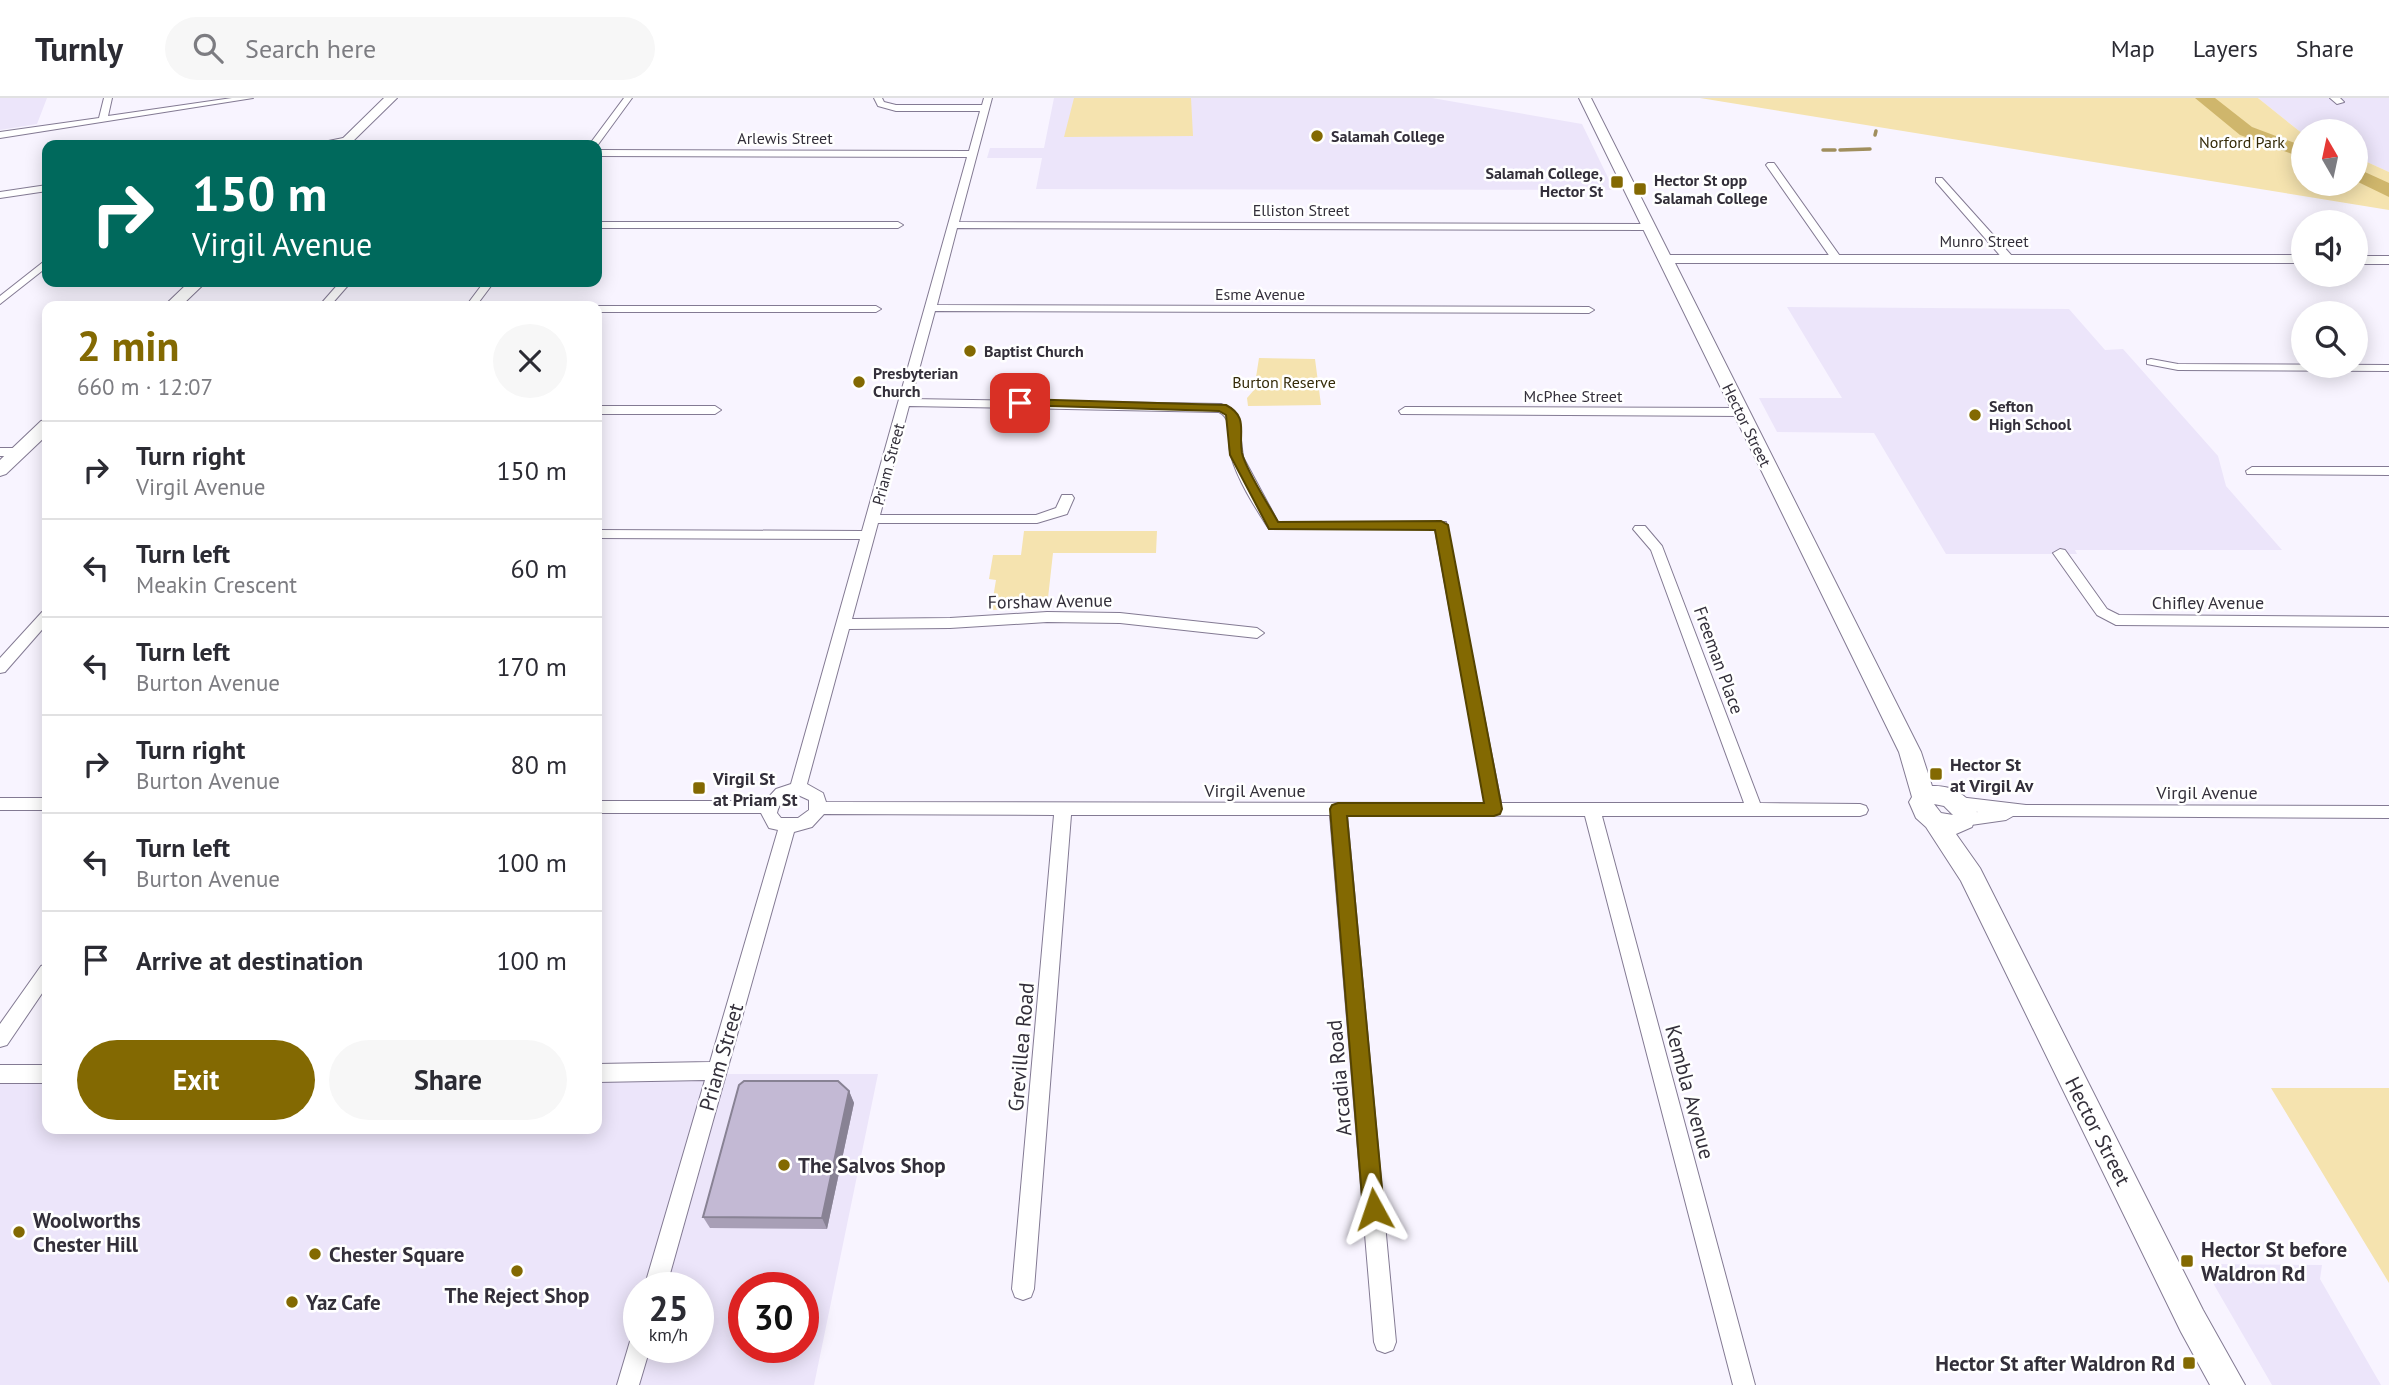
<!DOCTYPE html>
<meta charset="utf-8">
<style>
:root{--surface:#fff;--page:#f7f7f7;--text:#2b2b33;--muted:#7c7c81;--line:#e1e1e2;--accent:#836902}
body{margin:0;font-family:"PT Sans",sans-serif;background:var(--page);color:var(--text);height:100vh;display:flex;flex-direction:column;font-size:26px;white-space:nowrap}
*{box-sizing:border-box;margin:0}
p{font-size:23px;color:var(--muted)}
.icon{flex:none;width:38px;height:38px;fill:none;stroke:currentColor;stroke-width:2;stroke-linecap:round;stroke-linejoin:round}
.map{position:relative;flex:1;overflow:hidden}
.panel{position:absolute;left:42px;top:203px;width:560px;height:833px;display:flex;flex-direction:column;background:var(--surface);border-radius:14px;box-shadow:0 4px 18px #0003}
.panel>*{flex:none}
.hud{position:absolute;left:42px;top:42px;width:560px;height:147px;border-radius:14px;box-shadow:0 4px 18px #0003;background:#00695c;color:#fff;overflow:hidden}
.needle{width:46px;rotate:351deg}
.fabs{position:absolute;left:2291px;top:21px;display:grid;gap:14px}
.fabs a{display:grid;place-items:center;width:77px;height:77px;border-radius:50%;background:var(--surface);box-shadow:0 4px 18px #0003;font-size:35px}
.speed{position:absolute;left:623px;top:1174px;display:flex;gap:14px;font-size:35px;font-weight:700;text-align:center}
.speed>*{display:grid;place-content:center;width:91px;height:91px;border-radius:50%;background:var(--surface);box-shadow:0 4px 18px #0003;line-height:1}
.speed small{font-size:18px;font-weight:400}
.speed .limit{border:10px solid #d22;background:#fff;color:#111}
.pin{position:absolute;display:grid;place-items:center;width:60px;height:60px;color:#fff;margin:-30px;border-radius:14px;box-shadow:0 4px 10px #0006}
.me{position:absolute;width:77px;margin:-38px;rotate:355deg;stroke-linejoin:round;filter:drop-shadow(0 0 5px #0008)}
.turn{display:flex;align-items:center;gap:24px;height:147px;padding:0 35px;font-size:32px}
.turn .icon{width:91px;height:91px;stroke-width:2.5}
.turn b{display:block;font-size:49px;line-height:60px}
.round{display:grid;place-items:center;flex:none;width:74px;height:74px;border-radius:37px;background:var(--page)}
.summary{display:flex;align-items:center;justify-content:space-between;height:119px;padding:0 35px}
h1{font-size:42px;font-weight:700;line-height:52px;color:var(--accent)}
.primary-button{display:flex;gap:14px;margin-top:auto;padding:14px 35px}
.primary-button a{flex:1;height:80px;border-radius:42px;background:var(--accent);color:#fff;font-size:28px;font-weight:700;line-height:80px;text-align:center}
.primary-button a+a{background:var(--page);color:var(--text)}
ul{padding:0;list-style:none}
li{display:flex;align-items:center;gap:21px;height:98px;padding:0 35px;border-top:2px solid var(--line)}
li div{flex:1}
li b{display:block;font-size:26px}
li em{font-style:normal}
header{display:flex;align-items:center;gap:42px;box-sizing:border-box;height:98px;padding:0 35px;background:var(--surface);border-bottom:2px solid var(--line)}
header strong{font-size:33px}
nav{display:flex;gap:38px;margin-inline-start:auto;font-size:24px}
.search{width:490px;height:63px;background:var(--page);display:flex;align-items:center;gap:18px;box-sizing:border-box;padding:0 24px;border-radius:38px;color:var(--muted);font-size:26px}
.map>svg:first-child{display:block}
</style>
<header>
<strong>Turnly</strong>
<div class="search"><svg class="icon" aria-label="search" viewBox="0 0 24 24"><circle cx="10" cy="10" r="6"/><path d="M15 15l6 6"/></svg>Search here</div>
<nav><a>Map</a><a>Layers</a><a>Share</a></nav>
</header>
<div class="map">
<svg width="2389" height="1287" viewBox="0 0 2389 1287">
<rect width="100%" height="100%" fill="#f8f4ff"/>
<path fill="#ece5fa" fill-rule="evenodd" d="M0,0H47L37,26L0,32Z
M1054,0H1432L1582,26L1614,92L1036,91L1042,60H987L990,50H1044Z
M2258,0H2389V74L2356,59V33H2303V36Z
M1787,209L2069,211L2105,252L2123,251L2218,358L2226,388L2282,452H2075L2077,456H1946L1874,335L1777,334L1759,300H1842Z
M0,976H47V1031H597V976H878L814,1287H0ZM639,1190H698V1250H639ZM744,1190H803V1250H744Z
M2202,1166L2322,1167L2320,1181L2381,1287H2272Z"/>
<path fill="#f5e3af" d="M1074,0H1191L1193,38L1064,39Z
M1700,0H2258L2303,36V86H2356V59L2389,74V112Z
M1259,260L1315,261L1321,307L1248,308L1247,300L1254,292Z
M1024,433H1157L1156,455H1053L1047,509L991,512L996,482L989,481L993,457H1021Z
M2271,990H2389V1185Z"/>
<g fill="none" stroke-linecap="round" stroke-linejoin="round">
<path stroke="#a08e5d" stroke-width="3.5" d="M1875,37L1876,33
M1823,52H1835
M1840,52L1870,51"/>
<path fill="#cfb66c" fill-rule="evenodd" d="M2195,0H2215L2252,29L2303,48V60L2240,37Z
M2356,70L2389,85V99L2356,83Z"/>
<defs>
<path id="street" d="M104,0H112L108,18L232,0H253L0,40V34L99,20Z
M624,0H632L597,48L589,47Z
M874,0H882L884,4L896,7H982L984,0H992L959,124L1649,126L1654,129L1649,132L957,130L937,207L1589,209L1594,212L1589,215L935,213L911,301L1221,306L1232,311L1238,318L1243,359L1278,424H1446L1501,705H1744L1651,452L1633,431L1635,428H1645L1662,448L1760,705L1860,706L1866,708L1868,712L1866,716L1860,718H1602L1755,1287H1733L1585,718L1347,717L1396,1244L1393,1252L1385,1255L1377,1252L1374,1244L1330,717H1071L1034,1191L1031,1199L1023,1202L1015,1199L1012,1191L1054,717L824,716L812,729L794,734L666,1190H644L705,982L597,984V966L710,964L778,732L769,730L761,715H597V703H765L776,691L791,686L860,441L597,440V432L862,433L967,59L597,58V52L969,53L980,13H896L878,8ZM909,308L1219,314C1235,322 1226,343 1231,358C1238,383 1255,409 1269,431H1435L1485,705L826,704L823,695L807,686L849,531L950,530L1047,524L1120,525L1257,540L1264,535L1257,530L1120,515L1047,514L950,520L852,521L878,425H1037L1067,416L1074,400L1072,397H1062L1056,410L1036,417H880ZM798,697L809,702V712L798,720H781L777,715C779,704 787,699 798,697Z
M2330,0H2340L2344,4L2337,6Z
M348,39L353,42L351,44L309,47Z
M1768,65H1774L1842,161L1841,163H1833L1766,67Z
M1936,80H1942L2012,158V162H2004L1936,84Z
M47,87V93L0,100V94Z
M597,124H898L903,127L898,130H597Z
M47,161V169L0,206V198Z
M340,184H351L330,208H319Z
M484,184H494L476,208H466Z
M595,208H876L881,211L876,214H597Z
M2151,261L2178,266L2389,267V273L2178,272L2147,266V262Z
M597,308H715L721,312L715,316H597Z
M1405,309L1741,310L1747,314L1741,318L1401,316L1399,313Z
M0,350H19L25,354L19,358H0Z
M2252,369H2389V377L2247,376L2246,373Z
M2060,451L2065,452L2107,511L2119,517L2389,519V529L2116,527L2097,517L2053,455Z
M47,512V526L5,574L0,575V560L42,514Z
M1959,699L2026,707L2389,708V720L2013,718L2006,722L1964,728L1958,727L1956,722L1958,717L1978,714L1953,709L1951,705L1953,701Z
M0,700H47V712H0Z
M47,866V888L7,947L0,949V926L41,868Z
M0,967H47V985H0Z
M639,1237V1250H650L639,1287H617L631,1240Z"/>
<path id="secondary" d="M384,0H397L349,47H336Z
M1579,0H1591L1670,157H2303V165H1675L1921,654L1932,688C1952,687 1968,697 1977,714L1972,729L1956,736L1980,770L2203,1212L2245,1287H2210L2181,1234L1961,783L1926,729L1916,720L1909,704L1912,699L1899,654ZM1934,706L1944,708L1953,717L1941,715Z
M2356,158H2389V166H2356Z
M189,184H206L181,208H164Z
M47,322V337L6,376L0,378V362L41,323Z"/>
</defs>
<use href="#street" stroke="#837a93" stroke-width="2"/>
<use href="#secondary" stroke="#837a93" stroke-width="2"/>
<use href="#street" fill="#fff" fill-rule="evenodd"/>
<use href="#secondary" fill="#fff" fill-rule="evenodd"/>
</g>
<path fill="#a89fb6" d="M849,993L854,1005L827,1131L710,1130L703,1119Z"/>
<path fill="#888294" d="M849,993L854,1005L827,1131L822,1120Z"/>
<path fill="#c3b9d4" stroke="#888294" stroke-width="2" d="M744,983H838L849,993L822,1120L703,1119L739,987Z"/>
<path fill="#836902" stroke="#554401" stroke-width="2" d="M1020,301L1226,307C1249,319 1238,334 1242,355C1246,373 1269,407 1278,424L1441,423L1448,427L1502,711L1500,716L1494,718H1347L1384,1111L1381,1118L1374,1121L1366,1118L1363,1111L1330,711L1332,707L1338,705H1484L1435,432L1269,431L1230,357L1226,317L1219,313L1016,307V302Z"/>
<g fill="#836902" stroke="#fff" stroke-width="2.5">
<circle cx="1317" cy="38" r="7"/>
<rect x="1610" y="77" width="14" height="14" rx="3.5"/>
<rect x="1633" y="84" width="14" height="14" rx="3.5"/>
<circle cx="970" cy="253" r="7"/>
<circle cx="859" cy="284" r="7"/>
<circle cx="1975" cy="317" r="7"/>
<rect x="1929" y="669" width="14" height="14" rx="3.5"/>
<rect x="692" y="683" width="14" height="14" rx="3.5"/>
<circle cx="784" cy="1067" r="7"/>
<circle cx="19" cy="1134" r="7"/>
<circle cx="315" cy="1156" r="7"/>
<rect x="2180" y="1156" width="14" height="14" rx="3.5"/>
<circle cx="517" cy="1173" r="7"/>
<circle cx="292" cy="1204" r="7"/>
<rect x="2182" y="1258" width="14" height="14" rx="3.5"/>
</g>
<g text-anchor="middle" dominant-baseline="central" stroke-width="5" stroke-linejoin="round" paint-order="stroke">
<g font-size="16" font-weight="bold" fill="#332f3a" stroke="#fff" text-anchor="start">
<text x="1331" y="38">Salamah College</text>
<text x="1603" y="75" text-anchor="end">Salamah College,<tspan x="1603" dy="18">Hector St</tspan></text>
<text x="1654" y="82">Hector St opp<tspan x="1654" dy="18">Salamah College</tspan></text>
<text x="984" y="253">Baptist Church</text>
<text x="873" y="275">Presbyterian<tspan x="873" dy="18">Church</tspan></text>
<text x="1989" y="308">Sefton<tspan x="1989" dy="18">High School</tspan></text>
</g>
<g font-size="16" fill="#332f3a" stroke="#fff">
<text x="785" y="40">Arlewis Street</text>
<text x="1301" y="112">Elliston Street</text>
<text x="1984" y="143">Munro Street</text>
<text x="1260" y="196">Esme Avenue</text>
<text x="1573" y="298">McPhee Street</text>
<text transform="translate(1747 327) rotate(64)">Hector Street</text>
<text transform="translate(888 366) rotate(-75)">Priam Street</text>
</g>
<g font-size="16" fill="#342a08" stroke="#fff">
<text x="2242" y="44">Norford Park</text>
<text x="1284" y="284">Burton Reserve</text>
</g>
<g font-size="18" fill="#332f3a" stroke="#fff">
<text transform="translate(1050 503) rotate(-1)">Forshaw Avenue</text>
<text x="2208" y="504">Chifley Avenue</text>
<text transform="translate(1719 562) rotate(70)">Freeman Place</text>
<text x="1255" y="692">Virgil Avenue</text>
<text x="2207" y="694">Virgil Avenue</text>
</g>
<g font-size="18" font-weight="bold" fill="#332f3a" stroke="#fff" text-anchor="start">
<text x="1950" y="666">Hector St<tspan x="1950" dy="21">at Virgil Av</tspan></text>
<text x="713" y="680">Virgil St<tspan x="713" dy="21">at Priam St</tspan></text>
</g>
<g font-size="21" fill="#332f3a" stroke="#fff">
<text transform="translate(1021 949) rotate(-85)">Grevillea Road</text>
<text transform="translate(721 959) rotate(-74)">Priam Street</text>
<text transform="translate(1339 980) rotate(-95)">Arcadia Road</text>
<text transform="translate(1690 994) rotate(75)">Kembla Avenue</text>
<text transform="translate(2098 1033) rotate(63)">Hector Street</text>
</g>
<g font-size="21" font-weight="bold" fill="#332f3a" stroke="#fff" text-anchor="start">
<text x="798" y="1067">The Salvos Shop</text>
<text x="33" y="1122">Woolworths<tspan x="33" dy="24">Chester Hill</tspan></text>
<text x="2201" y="1151">Hector St before<tspan x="2201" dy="24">Waldron Rd</tspan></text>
<text x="329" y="1156">Chester Square</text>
<text x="517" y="1197" text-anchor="middle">The Reject Shop</text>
<text x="306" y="1204">Yaz Cafe</text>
<text x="2175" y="1265" text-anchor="end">Hector St after Waldron Rd</text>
</g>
</g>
</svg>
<div class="fabs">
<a><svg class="needle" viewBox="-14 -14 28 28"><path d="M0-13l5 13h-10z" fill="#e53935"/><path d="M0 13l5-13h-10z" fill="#7c7c81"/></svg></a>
<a><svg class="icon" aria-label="sound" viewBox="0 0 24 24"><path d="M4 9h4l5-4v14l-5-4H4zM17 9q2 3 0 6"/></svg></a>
<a><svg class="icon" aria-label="search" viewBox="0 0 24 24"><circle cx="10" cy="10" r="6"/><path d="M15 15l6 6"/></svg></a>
</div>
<div class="speed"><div>25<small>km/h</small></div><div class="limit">30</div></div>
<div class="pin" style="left:1020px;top:305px;background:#d93025"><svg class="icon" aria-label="arrive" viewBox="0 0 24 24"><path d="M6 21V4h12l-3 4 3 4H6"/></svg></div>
<svg class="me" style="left:1374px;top:1111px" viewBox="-20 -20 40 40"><path d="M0-17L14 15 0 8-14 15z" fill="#836902" stroke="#fff" stroke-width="4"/></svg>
<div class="hud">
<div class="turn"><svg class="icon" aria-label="right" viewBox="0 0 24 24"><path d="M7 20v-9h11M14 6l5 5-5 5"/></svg><div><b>150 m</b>Virgil Avenue</div></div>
</div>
<section class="panel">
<div class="summary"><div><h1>2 min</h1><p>660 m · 12:07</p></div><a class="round"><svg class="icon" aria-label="close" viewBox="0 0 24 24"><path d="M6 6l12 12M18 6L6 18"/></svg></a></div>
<ul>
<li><svg class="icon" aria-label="right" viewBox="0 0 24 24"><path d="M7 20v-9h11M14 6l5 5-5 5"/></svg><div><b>Turn right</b><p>Virgil Avenue</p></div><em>150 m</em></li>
<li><svg class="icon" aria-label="left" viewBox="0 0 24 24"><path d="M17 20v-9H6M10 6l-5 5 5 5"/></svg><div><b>Turn left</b><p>Meakin Crescent</p></div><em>60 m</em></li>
<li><svg class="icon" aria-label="left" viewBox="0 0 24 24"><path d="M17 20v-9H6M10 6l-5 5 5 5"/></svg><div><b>Turn left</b><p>Burton Avenue</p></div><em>170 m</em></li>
<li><svg class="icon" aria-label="right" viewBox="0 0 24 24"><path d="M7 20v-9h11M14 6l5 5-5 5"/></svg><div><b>Turn right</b><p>Burton Avenue</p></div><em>80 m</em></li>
<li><svg class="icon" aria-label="left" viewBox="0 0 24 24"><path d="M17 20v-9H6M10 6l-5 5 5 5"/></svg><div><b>Turn left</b><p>Burton Avenue</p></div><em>100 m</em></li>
<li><svg class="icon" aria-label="arrive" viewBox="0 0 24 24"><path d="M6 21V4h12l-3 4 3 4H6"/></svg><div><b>Arrive at destination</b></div><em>100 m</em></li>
</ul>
<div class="primary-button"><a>Exit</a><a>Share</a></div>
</section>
</div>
